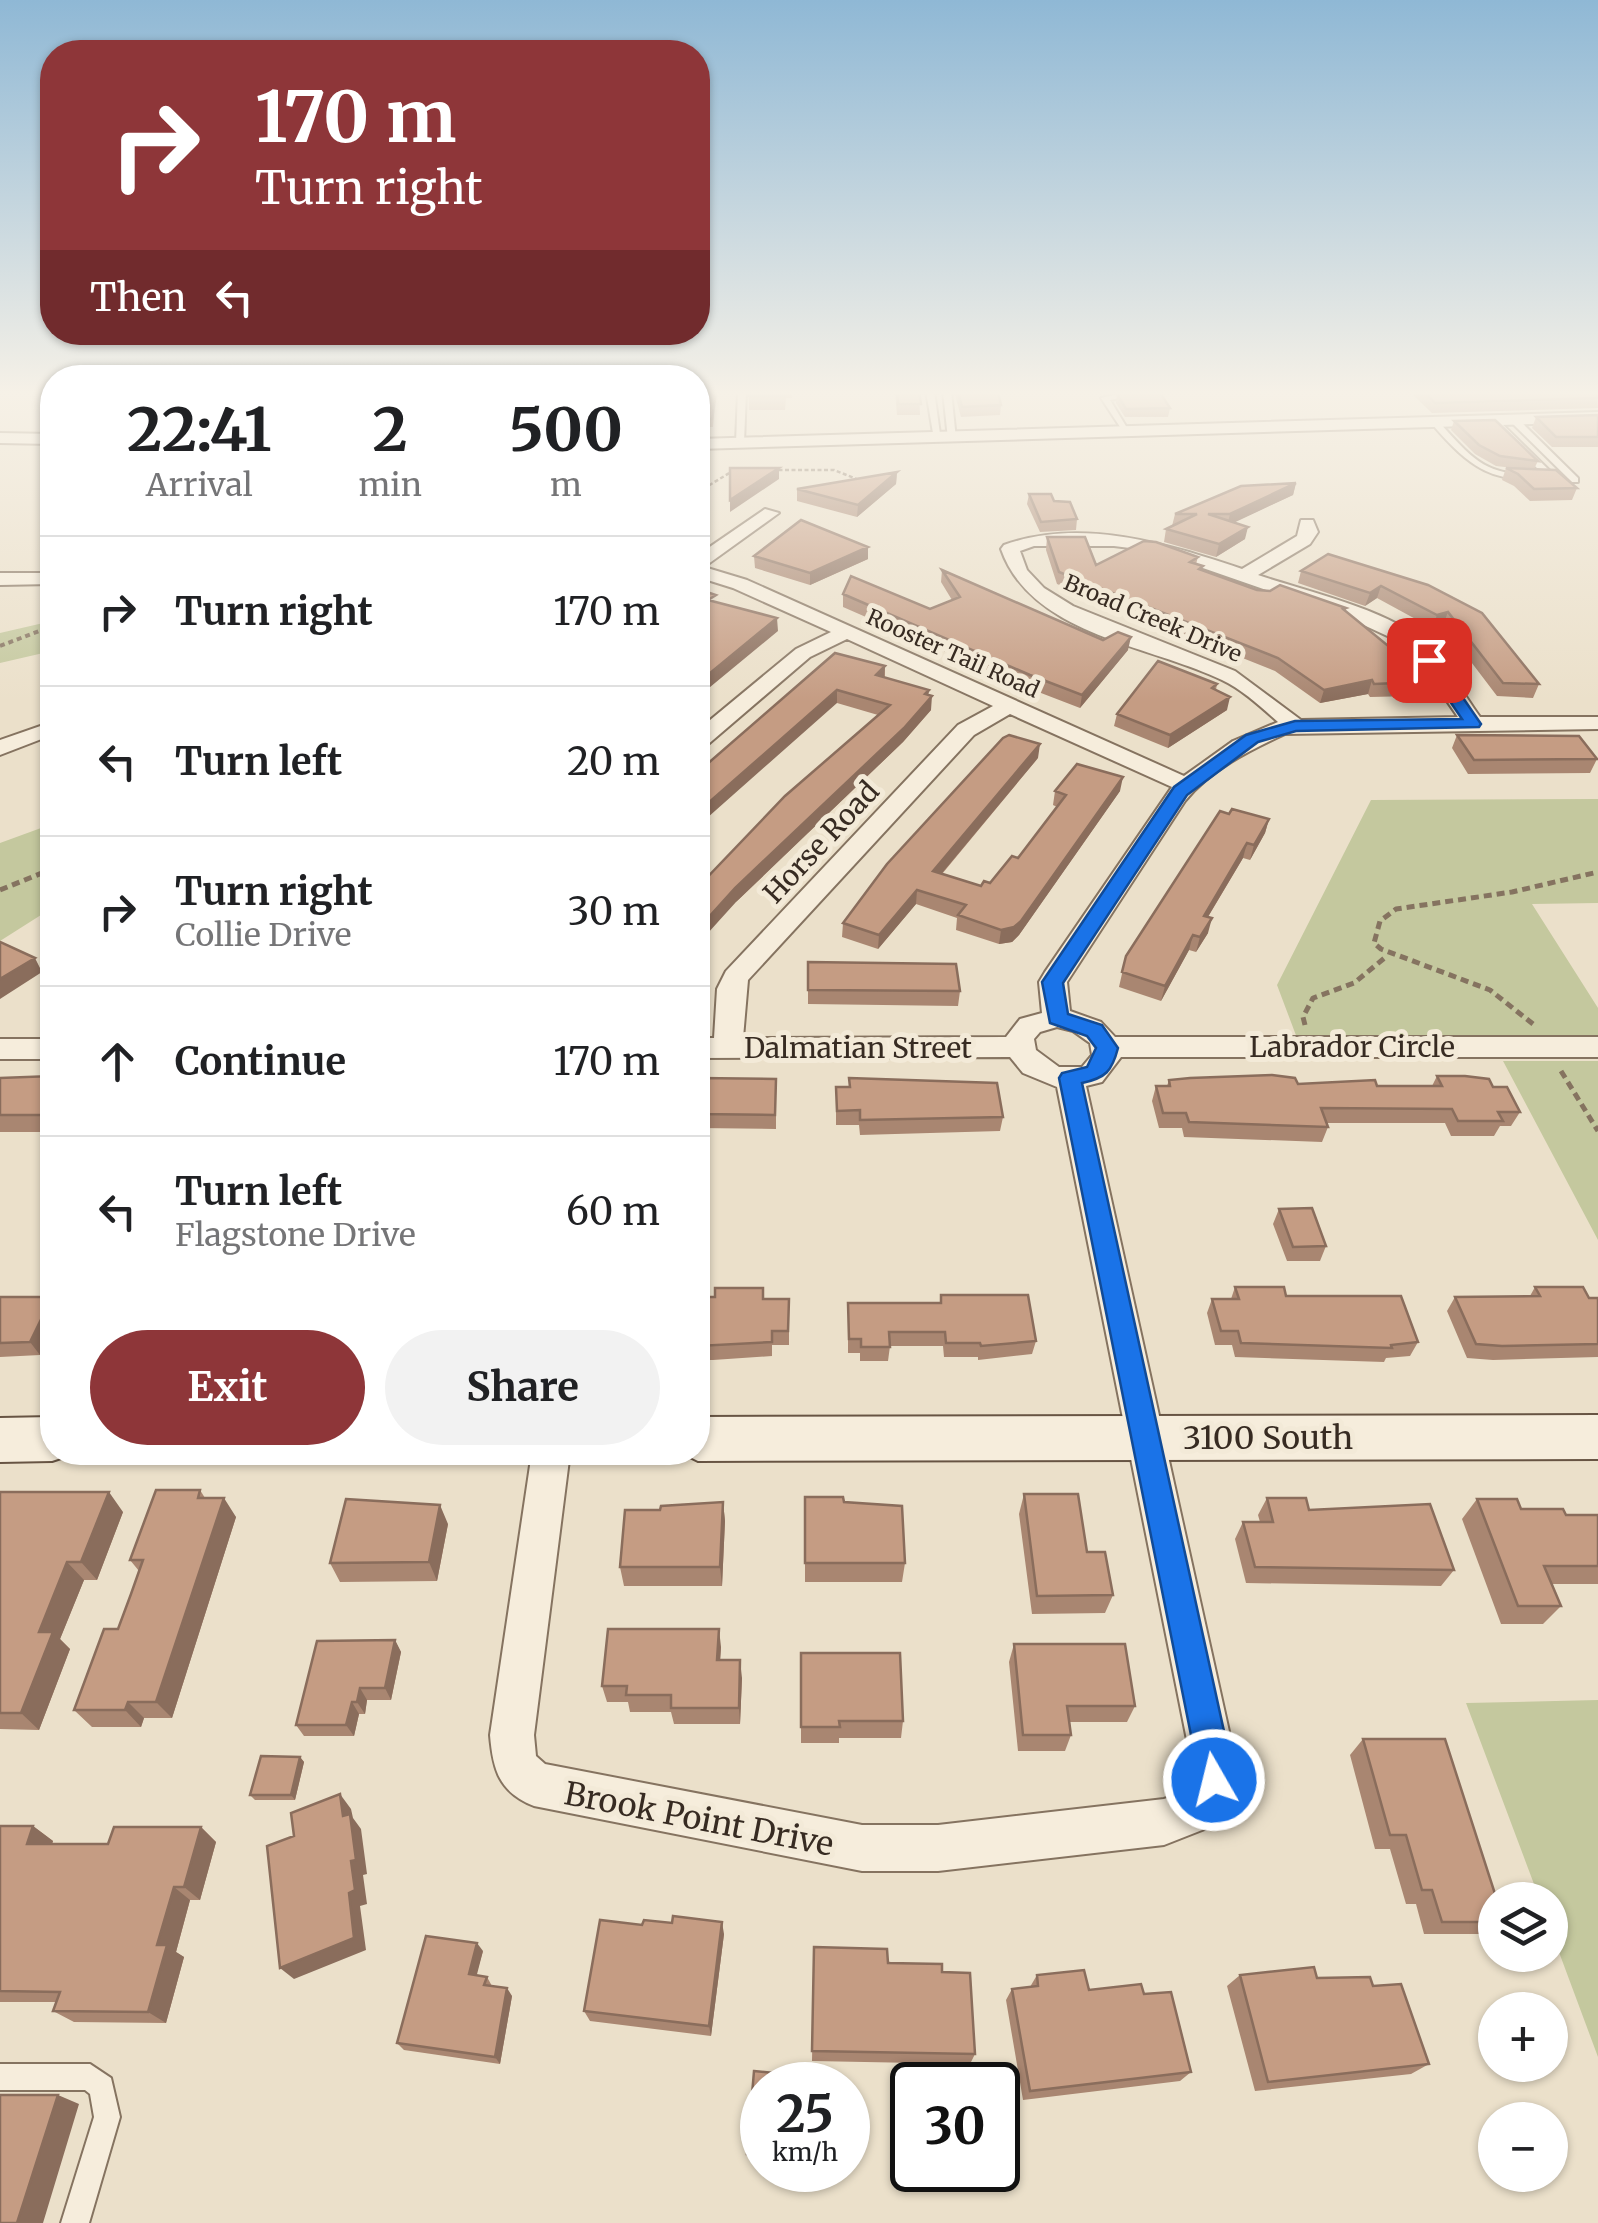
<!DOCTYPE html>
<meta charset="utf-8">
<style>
:root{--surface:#fff;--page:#f2f2f2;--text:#202124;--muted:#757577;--line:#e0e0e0;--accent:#8e3639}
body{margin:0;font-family:Merriweather,serif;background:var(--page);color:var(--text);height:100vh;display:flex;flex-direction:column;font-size:38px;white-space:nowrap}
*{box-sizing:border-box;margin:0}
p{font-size:32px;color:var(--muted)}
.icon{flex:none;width:55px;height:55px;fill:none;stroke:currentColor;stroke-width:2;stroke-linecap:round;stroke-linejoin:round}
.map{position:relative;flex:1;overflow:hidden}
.panel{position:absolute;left:40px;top:365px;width:670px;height:1100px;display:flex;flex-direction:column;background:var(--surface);border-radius:40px;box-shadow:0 2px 8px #0004}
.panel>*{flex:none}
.hud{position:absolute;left:40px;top:40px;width:670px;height:305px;border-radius:40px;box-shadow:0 2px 8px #0004;background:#8e3639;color:#fff;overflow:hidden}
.controls{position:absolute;left:1478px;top:1882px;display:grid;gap:20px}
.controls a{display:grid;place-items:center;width:90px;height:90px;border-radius:50%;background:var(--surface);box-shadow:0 2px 8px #0004;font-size:50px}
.speed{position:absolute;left:740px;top:2062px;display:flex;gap:20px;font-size:50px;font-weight:700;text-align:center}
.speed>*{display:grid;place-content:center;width:130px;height:130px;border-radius:50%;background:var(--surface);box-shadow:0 2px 8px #0004;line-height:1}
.speed small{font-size:25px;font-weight:400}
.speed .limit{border:5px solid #111;border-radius:15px;background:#fff;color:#111}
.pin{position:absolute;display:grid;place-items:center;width:85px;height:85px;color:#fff;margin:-42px;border-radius:20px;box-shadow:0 5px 15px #0006}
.me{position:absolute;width:110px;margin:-55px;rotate:352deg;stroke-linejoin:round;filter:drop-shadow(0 0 8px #0008)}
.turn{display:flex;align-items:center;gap:35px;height:210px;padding:0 50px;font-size:45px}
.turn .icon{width:130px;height:130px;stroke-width:2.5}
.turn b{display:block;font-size:70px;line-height:85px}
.then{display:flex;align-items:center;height:95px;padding:0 50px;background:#0003;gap:20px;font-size:38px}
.eta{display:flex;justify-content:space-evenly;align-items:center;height:170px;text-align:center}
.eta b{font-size:60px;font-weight:700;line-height:70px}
.button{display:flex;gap:20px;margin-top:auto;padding:20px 50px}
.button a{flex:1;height:115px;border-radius:60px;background:var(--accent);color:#fff;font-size:40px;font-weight:700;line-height:115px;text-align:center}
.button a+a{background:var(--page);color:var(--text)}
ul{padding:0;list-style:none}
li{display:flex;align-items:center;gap:30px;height:150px;padding:0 50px;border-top:2px solid var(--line)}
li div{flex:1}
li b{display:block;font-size:38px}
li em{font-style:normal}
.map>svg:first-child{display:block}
</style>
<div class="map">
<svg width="1598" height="2223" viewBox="0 0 1598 2223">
<rect width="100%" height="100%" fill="#ebe0ca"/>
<path fill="#c4c89e" d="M52,621V651L0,663V633Z
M1598,799V903L1532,904L1598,1008V1037L1297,1038L1277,985L1371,800Z
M52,824V908L0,941V843Z
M1503,1061H1598V1240Z
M1598,1700V2057L1550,1928V1900H1540L1466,1703Z"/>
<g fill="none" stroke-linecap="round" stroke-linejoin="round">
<defs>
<path id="service" d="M738,391H746L744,443L740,445L736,443Z
M926,391H934L941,441L934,439Z
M943,391H951L956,439L952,441L948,439Z
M1119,394L1122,398L1110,400L1132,436H1126L1101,398Z
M1512,419H1518L1578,478V482H1572L1512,423Z
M1492,420H1498L1553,474V478C1493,485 1470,468 1432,424L1439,422C1475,462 1487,477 1543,474L1492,424Z
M0,2064H90L111,2078L120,2117L89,2223H61L94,2117L90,2094L85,2090H0Z"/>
<path id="minor" d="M765,509L779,513L704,567L747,580L1184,776L1233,741L1278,722C1261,707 1243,690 1222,680C1150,645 1031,635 1001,549L1004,545C1082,517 1167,544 1242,569L1297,536L1301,520H1313L1318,532L1310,544L1258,575C1308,592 1393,610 1430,647C1449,667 1464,695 1480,717H1598V729L1285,734C1250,750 1210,770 1185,801L1067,982L1070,1011L1101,1022L1115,1037H1598V1057H1121L1102,1082L1086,1086L1232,1745L1235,1780L1220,1823L1164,1845L938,1871H862L534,1806C499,1792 493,1770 490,1735L532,1452H570L534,1735L536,1756L545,1764L862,1825H938L1164,1799L1187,1791L1191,1780L1188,1745L1057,1087L1023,1073L1010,1057L698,1058V1038H714L717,989L726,971L958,725L993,706L847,639L810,657L706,746L698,747V730L796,649L831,632L733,588L698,577V555ZM1034,546H1114L1154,551L1355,621L1396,640L1416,656L1458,717L1301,720L1235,671L1073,606L1044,588L1027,570L1020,551ZM1010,714L1172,787L1045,972L1039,982L1042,1013L1020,1019L1006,1037L743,1038L748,980L974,735ZM1057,1027L1073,1031L1090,1043L1092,1055L1082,1067H1059L1036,1050L1034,1039L1040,1032Z
M0,573H52V584L0,585Z
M52,722V735L0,755V740Z
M0,1039H52V1059H0Z"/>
<path id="tertiary" d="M1598,412V422L698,449V439Z
M0,433L52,434V444L0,443Z"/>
<path id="secondary" d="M1598,1415V1459L698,1461L680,1452H698V1417Z
M52,1417V1452L70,1455L52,1461L0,1462V1418Z"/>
</defs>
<use href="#service" stroke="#857360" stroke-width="4"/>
<use href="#minor" stroke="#857360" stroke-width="4"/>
<use href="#tertiary" stroke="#857360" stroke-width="4"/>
<use href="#secondary" stroke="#675443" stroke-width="4"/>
<path stroke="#857360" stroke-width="2.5" stroke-dasharray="4 2.5" stroke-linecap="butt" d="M772,470H834L859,480
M698,492L736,469"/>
<path stroke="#857360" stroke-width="4" stroke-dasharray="5 4" stroke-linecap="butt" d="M0,646L52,626"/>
<path stroke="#857360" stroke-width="5" stroke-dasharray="8 5" stroke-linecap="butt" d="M0,890L52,869
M1533,1024L1490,990L1381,949L1374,943L1380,921L1396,909L1512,892L1598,872
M1305,1025L1303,1017L1313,998L1354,983L1387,956
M1561,1071L1598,1131"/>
<use href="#service" fill="#f6eddc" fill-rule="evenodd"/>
<use href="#minor" fill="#f6eddc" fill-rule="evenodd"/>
<use href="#tertiary" fill="#f6eddc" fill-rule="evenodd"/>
<use href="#secondary" fill="#f6eddc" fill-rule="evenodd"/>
</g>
<path fill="#a98671" d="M749,391H792V398H786L785,410H749Z
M895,391H919L920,415H897Z
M954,391H998L1001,405L1000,415L961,417Z
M1099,391H1159L1170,408L1168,417H1125L1116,403L1117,394L1122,393V392L1100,394Z
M1414,391H1597L1598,408L1432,413L1413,395Z
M698,392H716L713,427H698Z
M1598,415V447H1552L1532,428L1536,417Z
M1454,421L1538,461L1534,469L1577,488L1572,500L1530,501L1514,486L1502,480L1506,468L1522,469L1496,466L1475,454L1451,430Z
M897,472L896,484L857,517L797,501V489Z
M1296,483L1293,495L1234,522L1245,539L1216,557L1164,542L1166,529L1172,526L1175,514Z
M1029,494L1077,519L1076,530L1040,532L1027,504Z
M1047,537L1096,565L1198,557L1196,564L1202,570L1257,590L1346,608L1345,611L1419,682L1414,696L1370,697L1368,694L1320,703L1275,671L1057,584L1046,550Z
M754,556L868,559L810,585L755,568Z
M942,570L1103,640L1128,650L1080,708L1028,688L843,607V594L930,609L952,600L941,582Z
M1301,571L1428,585L1539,684L1533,698L1497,696L1443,625L1432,628L1377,598L1365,606L1298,583Z
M835,653L885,666V677L929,696L931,710L903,742L736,902L878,715L837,703Z
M1217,684L1216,690L1227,710L1168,748L1114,726L1117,714Z
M1457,735L1597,759L1590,773L1468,774L1452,748Z
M1038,758L942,874L981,886L990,883L1018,858L1057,807L1053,805L1055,791H1120L1019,935L1012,942L999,944L956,930L957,918L916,904L878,949L842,937L843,923Z
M1269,819L1265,833L1250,860L1243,858L1208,917V933L1196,952L1189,950L1161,1001L1119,987L1126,956Z
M808,962L960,991L958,1006L808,1004Z
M52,1076V1132H0V1078Z
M1437,1076L1493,1087L1520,1112L1511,1126H1500L1494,1136H1451L1445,1123H1327L1328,1127L1322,1142L1184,1137L1182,1128H1159L1152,1101L1156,1086H1167L1169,1080L1298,1084L1432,1086Z
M698,1078L776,1079V1129L698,1128Z
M849,1078L1003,1117L1000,1131L860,1135L859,1125H836V1087H849Z
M1279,1209L1326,1246L1320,1261H1287L1273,1224Z
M1235,1287L1286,1296L1418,1342L1410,1356L1386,1358L1384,1362L1235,1357L1232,1345H1215L1207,1313L1212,1299H1231Z
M1535,1287L1589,1298H1598V1357L1493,1360L1467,1358L1447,1311L1455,1297L1530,1296Z
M941,1295L1036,1341L1032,1354L978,1360V1357H944L943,1346H890L888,1361H860V1353H848V1303H940Z
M0,1297L52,1298V1328L40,1355L0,1357Z
M698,1297L789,1299V1345H772V1356L713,1360H698Z
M200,1490L205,1498L236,1517L172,1718H144L141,1727H92L74,1710L118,1629L139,1571L130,1560Z
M0,1492L123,1512L97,1580H84L60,1639L70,1649L39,1730L0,1729Z
M1024,1494L1087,1552L1113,1595L1105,1613L1032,1614L1019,1514Z
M805,1497L844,1502L905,1563L902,1582H805Z
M1267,1498L1309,1510L1454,1570L1441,1586L1246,1583L1235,1539L1243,1522H1260L1258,1515Z
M1477,1499L1521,1509L1566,1515H1597L1598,1514V1584H1552L1561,1606L1543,1624H1501L1462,1519Z
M723,1502L725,1521L722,1586H624L620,1567L660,1510Z
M448,1524L437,1581L340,1582L330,1563Z
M395,1640L401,1652L391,1700H367L365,1714H359L354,1736H304L296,1725Z
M1014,1644L1135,1706L1127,1722H1070L1071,1735L1065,1751H1018L1009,1662Z
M721,1647L720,1660L742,1678L740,1724H674L671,1712H630L628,1702H607L602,1686Z
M801,1653L903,1721L901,1738H839V1743H801Z
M1363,1739L1495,1900V1928L1485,1934H1424L1416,1904H1406L1390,1849H1375L1350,1755Z
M300,1757L304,1762L295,1800H255L250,1795Z
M0,1826H33L53,1841L52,1844H108L201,1827L216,1842L200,1900H190L176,1952L184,1957L166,2023L74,2022L53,2011L56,2002H0Z
M642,1925L724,1934L711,2036L590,2021L584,2011Z
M814,1947L942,1972L975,2054L970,2064L812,2061Z
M483,1951L476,1975L487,1977L492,1986L512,1996L500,2064L404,2050L397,2043Z
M1037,1975L1089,1990L1144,1994L1191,2072L1180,2081L1023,2100L1006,2000L1012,1989L1030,1987Z
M1240,1975L1317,1978L1373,1986L1429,2064L1411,2074L1255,2091L1227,1986Z
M762,2085V2160L748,2158L747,2154Z"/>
<path fill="#8a6d5c" d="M1101,391H1122L1100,394Z
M779,468V479L730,512V500Z
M897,472L896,484L857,517L858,505Z
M1296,483L1293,495L1227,526L1230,514Z
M1248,527L1245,539L1216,557L1219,544Z
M868,547V559L810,585V573Z
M1381,586L1377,598L1365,606L1370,593Z
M1448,612L1443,625L1432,628L1437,615Z
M777,618L778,631L698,697V683Z
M1131,637L1128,650L1080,708L1082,695Z
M885,666L884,679L876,675Z
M1372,680L1368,694L1320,703L1324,690Z
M837,690V703L698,826V812Z
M929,690L928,700L932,696L931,710L903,742L736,902L698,944V929L735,888Z
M1230,697L1227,710L1168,748L1170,735Z
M1040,744L1038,758L932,885L933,871Z
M1123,777L1120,791L1019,935L1012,942L999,944L1001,930Z
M1269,819L1265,833L1250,860L1254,845Z
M1247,843L1243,858L1200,930L1204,916Z
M917,890L916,904L878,949L879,935Z
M1212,918L1208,933L1196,952L1200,937Z
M1193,935L1189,950L1161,1001L1165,986Z
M35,958L42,972L0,999V979Z
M52,1297V1328L40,1355L30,1342Z
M109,1492L123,1512L97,1580L81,1562Z
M224,1498L236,1517L172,1718L156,1702Z
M723,1502L725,1521L722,1586L720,1567Z
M440,1505L448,1524L437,1581L429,1562Z
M67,1562L84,1580L60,1639L70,1649L39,1730L21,1713L39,1632Z
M719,1629L721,1647L719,1678L717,1660Z
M395,1640L401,1652L391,1700L385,1688Z
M740,1660L742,1678L740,1724L739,1708Z
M360,1688L367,1700L365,1714L357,1702Z
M128,1702L144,1718L141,1727L125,1710Z
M352,1702L359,1714L354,1736L346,1725Z
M300,1757L304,1762L295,1800L291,1795Z
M340,1794L351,1809L353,1818L361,1829L367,1874L363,1875L367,1904L360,1906L366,1950L294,1979L280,1968L349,1893L343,1816Z
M33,1826L53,1841L47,1858L27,1844Z
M201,1827L216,1842L200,1900L184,1887Z
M174,1887L190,1900L176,1952L184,1957L166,2023L148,2012L157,1945Z
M722,1922L724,1934L711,2036L709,2026Z
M477,1943L483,1951L475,1982L469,1974Z
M507,1988L512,1996L500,2064L495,2057Z
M58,2095L79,2104L43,2223H17Z"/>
<path fill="#c59c83" stroke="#8a6d5c" stroke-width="2.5" d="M749,391H785V396H749Z
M897,391H919L921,404H898Z
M958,391H998L1001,405L962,407Z
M1126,391H1159L1170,408L1126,409L1117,394Z
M1423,391H1597L1598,398L1435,403Z
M698,392H716L712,419H698Z
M1598,415V437H1556L1536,417Z
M1495,420L1538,461L1500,456L1479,445L1454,421Z
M730,468H779L730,500Z
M1506,468L1556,470L1577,488L1534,489L1518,474Z
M897,472L858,505L797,489Z
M1296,483L1230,514H1208L1248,527L1219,544L1166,529L1197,514H1175L1241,486Z
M1029,494H1051L1054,501L1070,502L1077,519L1041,522Z
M801,520L868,547L810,573L754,556Z
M1047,537H1085L1096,565L1144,541L1156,542L1198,557L1190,562L1203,566L1199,569L1257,590L1270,591L1280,585L1346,608L1343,609L1403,658L1419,682L1374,684L1372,680L1324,690L1278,658L1059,572Z
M1328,554L1428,585L1482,613L1539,684L1503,683L1448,612L1437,615L1381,586L1370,593L1301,571Z
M942,570L1103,640L1118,632L1131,637L1082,695L1030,675L843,594L851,576L930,609L960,597Z
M698,589L716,595L708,600L777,618L698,683Z
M835,653L885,666L876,675L929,690L925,694L932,696L904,728L735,888L698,929V887L785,796L890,705L837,690L698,812V772Z
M1158,661L1217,684L1212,688L1230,697L1170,735L1117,714Z
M1009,735L1040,744L933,871L981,886L984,881L990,883L1012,856L1018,858L1066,795L1055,791L1077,764L1123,777L1021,921L1014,927L1001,930L958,915L966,905L917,890L879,935L843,923L887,864L1003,738Z
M1457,735L1579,736L1597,759L1474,760Z
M1232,809L1269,819L1254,845L1247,843L1204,916L1212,918L1200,937L1193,935L1165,986L1122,972L1126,956L1220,811L1229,814Z
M0,942L35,958L0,979Z
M808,962L956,964L960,991L808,990Z
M1272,1075L1295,1078L1298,1084L1375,1080L1377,1086H1442L1437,1076H1465L1489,1079L1493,1087H1507L1520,1112H1498L1503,1121H1458L1452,1109L1321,1108L1328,1127L1189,1122L1186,1113H1163L1156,1086H1170L1169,1080L1190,1078Z
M52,1076V1115H0V1078Z
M698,1078L776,1079L775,1115L698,1114Z
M849,1078L997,1083L1003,1117L860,1120V1110L837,1111L836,1087H850Z
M1312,1208L1326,1246L1293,1247L1279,1209Z
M1235,1287H1284L1286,1296H1401L1418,1342L1391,1345L1392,1348L1241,1343L1238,1331H1221L1212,1299H1239Z
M1535,1287H1583L1589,1298H1598V1344L1502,1346L1476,1344L1455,1297L1540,1296Z
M715,1288H763V1299H789L788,1331H772V1342L698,1346V1297H715Z
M941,1295H1028L1036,1341L981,1346L980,1343H946L945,1332H889L890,1347H861V1339H849L848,1303H941Z
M0,1297H52L30,1342L0,1343Z
M156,1490H200L198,1498H224L156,1702H128L125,1710H74L104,1629H118L131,1594L143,1560H130Z
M0,1492H109L81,1562H67L39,1632H53L21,1713H0Z
M1024,1494H1078L1087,1552H1105L1113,1595L1037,1596Z
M805,1497H843L844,1502L902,1506L905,1563H805Z
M1267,1498H1306L1309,1510L1430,1504L1454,1570L1255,1567L1243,1522H1273Z
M346,1499L440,1505L429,1562L330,1563Z
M1477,1499H1517L1521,1509H1563L1566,1515H1598V1566H1544L1561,1606H1518Z
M723,1502L720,1567H620L625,1510H660L661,1506Z
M608,1629H719L717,1660H740L739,1708H671V1695H626L627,1686H602Z
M395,1640L385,1688H360L357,1702H352L346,1725H296L317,1641Z
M1014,1644H1125L1135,1706H1067L1071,1735H1023Z
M801,1653H900L903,1721H839L840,1727H801Z
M1363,1739H1445L1497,1900H1495V1922H1442L1432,1890H1422L1406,1835H1390Z
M261,1756L300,1757L291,1795H250Z
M340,1794L343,1816L350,1814L356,1860L351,1861L355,1890L349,1893L354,1938L280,1968L267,1846L294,1836L291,1813Z
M0,1826H33L27,1844H108L114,1827H201L184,1887H174L157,1945H167L148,2012L53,2011L60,1992L0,1991Z
M673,1916L722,1922L709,2026L584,2011L600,1920L642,1925L644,1920L672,1923Z
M426,1936L477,1943L469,1974L487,1977L484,1985L507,1988L495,2057L397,2043Z
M814,1947L887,1949L888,1963L942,1964V1972L970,1973L975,2054L812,2051Z
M1314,1967L1317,1978L1370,1977L1373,1986L1401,1984L1429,2064L1268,2082L1240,1975Z
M1084,1970L1089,1990L1141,1984L1144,1994L1171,1992L1191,2072L1030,2091L1012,1989L1038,1986L1037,1975Z
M754,2071L813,2077V2085H762V2155L747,2154Z
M0,2095H58L17,2223H0Z"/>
<linearGradient id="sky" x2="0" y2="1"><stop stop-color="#8fb8d5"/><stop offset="0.56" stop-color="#f6f1e7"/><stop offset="1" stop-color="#f6f1e7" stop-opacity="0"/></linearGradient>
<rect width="1598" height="702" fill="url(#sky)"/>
<path fill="#1a73e8" stroke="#114b97" stroke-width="2.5" d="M1424,657H1435L1481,724L1479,727L1296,731L1258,742L1187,795L1063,983L1068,1014L1102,1025L1118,1048C1112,1071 1106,1078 1082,1083L1227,1745L1230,1780L1225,1792L1214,1797L1202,1792L1193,1745L1059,1078L1062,1073L1087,1067L1096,1048L1087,1036L1050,1023L1042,982L1174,787L1246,735L1295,721L1462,719L1422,660Z"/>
<g text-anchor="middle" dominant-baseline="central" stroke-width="10" stroke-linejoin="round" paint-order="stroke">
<g font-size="22" fill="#372b22" stroke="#f3ead8">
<text transform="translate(1153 618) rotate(23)">Broad Creek Drive</text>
<text transform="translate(953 653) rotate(24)">Rooster Tail Road</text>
</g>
<g font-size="28" fill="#372b22" stroke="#f3ead8">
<text transform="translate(821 842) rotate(-47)">Horse Road</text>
<text x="1352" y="1047">Labrador Circle</text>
<text x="858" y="1048">Dalmatian Street</text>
</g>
<g font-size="32" fill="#372b22" stroke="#f3ead8">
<text x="1268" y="1438">3100 South</text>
<text transform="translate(699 1819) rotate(11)">Brook Point Drive</text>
</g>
</g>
</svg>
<div class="controls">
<a><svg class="icon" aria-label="layers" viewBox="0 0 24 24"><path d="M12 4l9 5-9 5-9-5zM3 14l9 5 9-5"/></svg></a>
<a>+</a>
<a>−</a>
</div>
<div class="speed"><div>25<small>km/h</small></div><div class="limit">30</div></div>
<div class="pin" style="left:1429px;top:660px;background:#d93025"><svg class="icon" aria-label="arrive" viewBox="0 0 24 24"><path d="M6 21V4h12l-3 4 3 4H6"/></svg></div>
<svg class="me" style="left:1214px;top:1780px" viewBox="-20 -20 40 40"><circle r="17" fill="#1a73e8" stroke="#fff" stroke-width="3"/><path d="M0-11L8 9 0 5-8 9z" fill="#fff"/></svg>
<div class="hud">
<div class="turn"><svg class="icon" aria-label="right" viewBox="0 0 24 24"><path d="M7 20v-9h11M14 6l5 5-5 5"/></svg><div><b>170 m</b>Turn right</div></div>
<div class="then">Then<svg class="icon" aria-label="left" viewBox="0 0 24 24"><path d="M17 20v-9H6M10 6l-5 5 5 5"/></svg></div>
</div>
<section class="panel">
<div class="eta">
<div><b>22:41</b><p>Arrival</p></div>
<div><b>2</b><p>min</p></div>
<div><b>500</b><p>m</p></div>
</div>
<ul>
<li><svg class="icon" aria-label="right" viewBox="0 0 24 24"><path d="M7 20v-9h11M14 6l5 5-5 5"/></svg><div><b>Turn right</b></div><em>170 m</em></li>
<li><svg class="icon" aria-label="left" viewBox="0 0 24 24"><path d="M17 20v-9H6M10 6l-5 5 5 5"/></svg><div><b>Turn left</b></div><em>20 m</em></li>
<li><svg class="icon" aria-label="right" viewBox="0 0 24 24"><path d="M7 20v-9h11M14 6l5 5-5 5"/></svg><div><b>Turn right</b><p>Collie Drive</p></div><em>30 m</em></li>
<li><svg class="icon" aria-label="ahead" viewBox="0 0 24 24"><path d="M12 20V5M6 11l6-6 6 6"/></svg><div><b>Continue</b></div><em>170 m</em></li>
<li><svg class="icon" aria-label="left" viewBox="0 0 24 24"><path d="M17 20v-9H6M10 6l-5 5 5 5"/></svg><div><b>Turn left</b><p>Flagstone Drive</p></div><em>60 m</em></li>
</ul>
<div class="button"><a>Exit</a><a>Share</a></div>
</section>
</div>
